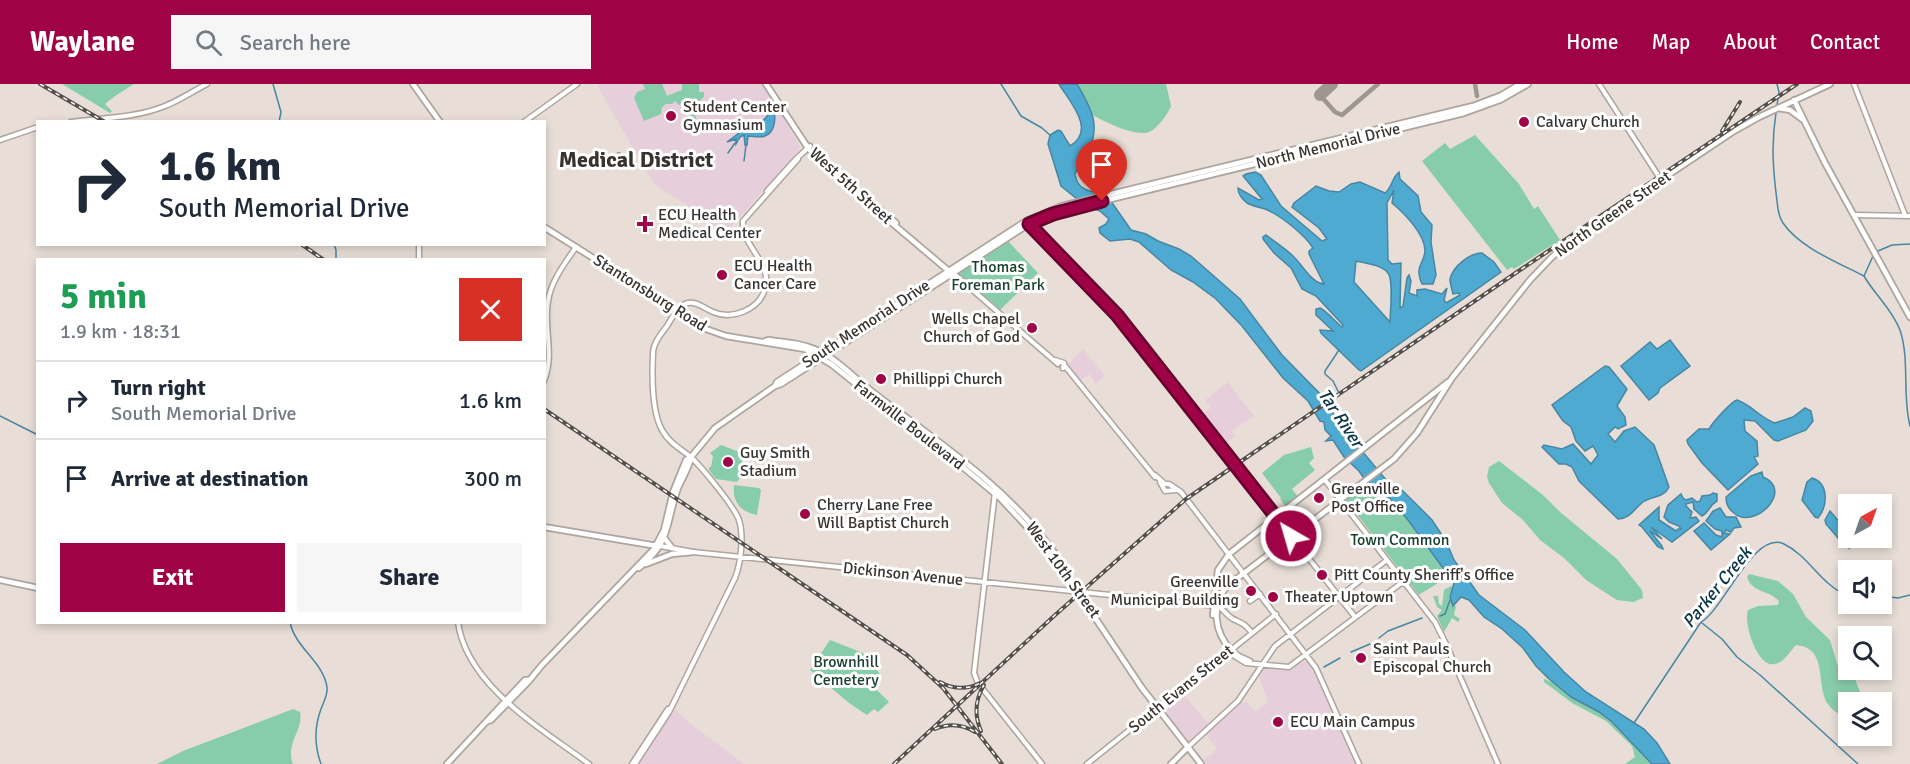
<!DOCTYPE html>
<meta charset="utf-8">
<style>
:root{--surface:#fff;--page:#f6f6f7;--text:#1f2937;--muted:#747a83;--line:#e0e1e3;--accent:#9f0346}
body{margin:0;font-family:Signika,sans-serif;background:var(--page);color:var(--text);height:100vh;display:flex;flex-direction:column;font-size:22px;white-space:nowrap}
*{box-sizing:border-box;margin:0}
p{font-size:20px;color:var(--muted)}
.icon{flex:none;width:33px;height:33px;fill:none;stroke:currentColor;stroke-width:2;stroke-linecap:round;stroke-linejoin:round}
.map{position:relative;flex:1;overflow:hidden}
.panel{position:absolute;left:36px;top:174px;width:510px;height:366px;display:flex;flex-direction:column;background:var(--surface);border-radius:0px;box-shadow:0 3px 9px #0003}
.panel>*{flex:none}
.top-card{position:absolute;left:36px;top:36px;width:510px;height:126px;border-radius:0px;box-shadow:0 3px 9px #0003;background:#fff;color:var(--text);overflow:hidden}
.needle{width:39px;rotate:40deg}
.tools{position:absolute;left:1838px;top:410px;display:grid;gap:12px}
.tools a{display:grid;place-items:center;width:54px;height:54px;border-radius:0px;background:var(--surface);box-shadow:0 3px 9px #0003;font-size:30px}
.pin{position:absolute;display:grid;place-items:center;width:51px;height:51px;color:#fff;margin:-62px -26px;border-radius:50% 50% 50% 0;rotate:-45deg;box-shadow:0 0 6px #0007}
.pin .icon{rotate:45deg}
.me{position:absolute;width:66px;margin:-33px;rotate:322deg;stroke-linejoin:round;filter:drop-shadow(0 0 4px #0008)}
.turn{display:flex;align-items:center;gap:21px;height:126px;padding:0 24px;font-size:27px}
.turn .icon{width:78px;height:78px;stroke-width:2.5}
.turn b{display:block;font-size:42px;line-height:51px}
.round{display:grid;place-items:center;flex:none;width:63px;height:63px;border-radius:0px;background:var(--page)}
.overview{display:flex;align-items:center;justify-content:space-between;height:102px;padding:0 24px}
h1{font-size:36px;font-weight:800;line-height:45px;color:#1e9e55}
.button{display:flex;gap:12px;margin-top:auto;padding:12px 24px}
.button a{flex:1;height:69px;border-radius:0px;background:var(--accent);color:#fff;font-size:24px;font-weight:800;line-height:69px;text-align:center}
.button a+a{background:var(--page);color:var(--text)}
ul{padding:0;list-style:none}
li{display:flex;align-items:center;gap:18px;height:78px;padding:0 24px;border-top:2px solid var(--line)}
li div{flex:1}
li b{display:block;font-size:22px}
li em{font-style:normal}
header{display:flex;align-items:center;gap:36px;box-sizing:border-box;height:84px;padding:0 30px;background:var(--accent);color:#fff}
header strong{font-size:28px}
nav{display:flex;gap:33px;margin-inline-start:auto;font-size:21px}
.search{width:420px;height:54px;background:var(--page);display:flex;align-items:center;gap:15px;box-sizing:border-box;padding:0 21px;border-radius:0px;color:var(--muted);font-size:22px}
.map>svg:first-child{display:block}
</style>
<header>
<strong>Waylane</strong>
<div class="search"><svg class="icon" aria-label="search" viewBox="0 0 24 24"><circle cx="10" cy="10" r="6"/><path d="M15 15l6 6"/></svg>Search here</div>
<nav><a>Home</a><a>Map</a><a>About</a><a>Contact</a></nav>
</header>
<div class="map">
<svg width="1910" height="680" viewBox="0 0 1910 680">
<rect width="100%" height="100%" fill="#e8ded7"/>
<path fill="#e6cfda" d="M600,0H761L775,20L801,64L726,149L694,129L689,123L654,100L598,3Z
M1083,265L1105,292L1096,300L1089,290L1080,297L1066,282Z
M1228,298L1254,332L1232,347L1235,352L1223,362L1199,332L1211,324L1205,316Z
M1304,577L1309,579L1314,586L1357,680H1206L1203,677L1217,665L1206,650L1238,619L1247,618L1254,627L1258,626L1268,618L1258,590L1260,587L1265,583L1286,586Z
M1182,608L1209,641L1190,657H1187L1163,624Z
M675,625L687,637L744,680H639Z"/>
<path fill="#88cdab" d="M62,0H134L115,12L105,20L112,27L110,29Z
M643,0H662L667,12L682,6V0H699V8H704V13L692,23L701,48H699L687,19L689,17H686L683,12L685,18L679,21L675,17L672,20H666L662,23L661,30L644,37L634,14L637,8L645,5Z
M1077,0H1166L1171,22C1168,30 1157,45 1149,48C1136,53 1104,38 1093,31Z
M1475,51L1519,100L1534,125L1538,122L1560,156L1514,185L1512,183L1507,186L1422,77L1445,59L1450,65Z
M1008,157L1038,189L1000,226L958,189Z
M721,361L742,369L743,389L737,398L716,395L709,386V383H711L713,372L710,369Z
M1311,363L1314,374L1309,379L1315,386L1292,405L1299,414L1287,424L1280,415L1281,414L1262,389L1284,371Z
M1499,377L1543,411L1560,428L1617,475L1642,506L1643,514L1633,518L1617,516L1586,496L1564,474L1540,456L1523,436L1502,419L1489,399L1487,393L1489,383Z
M1367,399C1395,408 1430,463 1446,488C1442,500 1428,504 1419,511L1346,416Z
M734,401L759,404L761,406L757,431C741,428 732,418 734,401Z
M1749,490L1778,497L1793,510L1806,533L1830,556L1839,586L1855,595L1864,618H1848V634C1841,631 1832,627 1828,620C1815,601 1829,564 1796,561C1789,568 1785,578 1775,580C1757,585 1743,538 1748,526L1758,522L1778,521L1779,517C1769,506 1752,509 1747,493Z
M1451,502L1454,504L1453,522H1456L1454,531L1460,535L1458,538L1452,534L1444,548L1437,532L1442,526L1437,523L1433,512H1438L1439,520L1442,522L1444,506Z
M830,556L863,569L880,590L871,600L889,618L878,628L874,625L867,631L849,619L810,586Z
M1544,595L1555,599L1571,613L1599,628L1622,647L1653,680H1625L1635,673L1632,662L1606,637L1572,619L1544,598Z
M293,625L300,628C304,646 285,659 293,680H157L183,667Z"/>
<path fill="#4faad1" stroke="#4886a1" stroke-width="1.5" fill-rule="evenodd" d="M1059,0H1077C1091,24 1102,42 1087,70C1084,77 1078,83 1075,90C1077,105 1090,110 1104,107L1131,146L1146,150L1158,157L1179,165L1191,172L1240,215L1282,271L1331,321L1336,340L1344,350L1357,361L1387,397L1403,407L1432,436L1446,457L1454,476L1479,511L1525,546L1564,588L1586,608L1644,645L1657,659L1670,680H1652L1612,638L1599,628L1571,613L1548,594L1536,582L1523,564L1501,544L1484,533L1469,516L1461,513L1453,522L1450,513L1454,499L1408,436L1383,407L1367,399L1359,387L1344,373L1333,356L1326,357L1331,352L1325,346L1324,338L1320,337L1308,317L1283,294L1242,242L1216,215L1193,198L1171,186L1139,158L1130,155L1110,157L1100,149L1099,144L1106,140L1109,135L1100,127L1086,122L1061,102L1048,60L1050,51L1058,46L1061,47L1070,62C1097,46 1069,17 1059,0Z
M774,29C776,36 774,49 765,52C761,54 753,52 748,52L747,61H745L744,51L740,53L736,60V55L727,58L746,44L760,40L769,30Z
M1255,88L1261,91L1281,122L1322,157L1327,155L1319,144L1292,123L1294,119L1316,102L1329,107L1339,108L1351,100L1360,98L1385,109C1392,104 1392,93 1399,88L1400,95L1418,112L1421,128L1432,141L1431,158L1436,191L1433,200H1422C1414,181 1424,181 1425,167C1425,150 1404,129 1392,119L1394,106L1387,119L1388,176L1392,180L1401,179L1400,224L1403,222L1407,194L1409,191L1411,197L1409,209L1417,212V206L1425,205L1442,210L1447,204L1444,216L1446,219L1460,211L1459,209L1453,210C1452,205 1450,200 1450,195C1453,182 1470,169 1482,169L1494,178L1501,188L1361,287L1359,286L1321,249L1320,246L1333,247L1316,231V225L1320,224C1329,229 1334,237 1342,243L1343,241L1316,212L1302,205L1291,184L1274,169L1263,155V153L1266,151C1275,158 1285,164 1293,172C1302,180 1311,199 1324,200L1309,170V167L1313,164C1304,150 1280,131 1265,125C1259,123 1252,122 1247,119C1242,115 1238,109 1238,104L1259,116L1262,115L1243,92L1246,90ZM1356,177C1365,179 1382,181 1388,189C1394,196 1390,228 1390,238L1354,198Z
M1670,256L1690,282L1660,304L1658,309L1649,316L1621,282L1650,258L1657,265Z
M1605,282L1609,283L1627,305L1617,322L1625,333L1626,341L1618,345L1615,343L1608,350L1615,358L1624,347L1635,343L1654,361L1669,403C1664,414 1652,412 1643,418C1634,425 1631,434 1618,435L1579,397L1572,383L1566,380H1559L1542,363L1544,361L1562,365L1573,360L1591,380L1598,371L1593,362L1585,367L1576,357L1571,343L1563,337L1552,321Z
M1737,316C1752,321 1760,334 1775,339L1793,333L1805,324L1811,327L1813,337L1806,346L1778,357L1774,356L1755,337L1744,336L1745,347L1757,357L1758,372L1754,373L1758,380L1728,406L1702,379L1688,360L1687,356L1699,345H1709C1713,338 1731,318 1737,316Z
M1762,388L1763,393C1795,406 1754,447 1734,429C1728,425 1726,420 1726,413L1751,392Z
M1812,394C1829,399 1828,422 1818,434L1815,433L1802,416L1807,398Z
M1713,409L1717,410V417C1708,422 1710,428 1702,432L1694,425L1693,418L1686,420V422L1692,428L1690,434L1696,433L1699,437L1672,458L1651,443L1662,455L1650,447L1662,462L1663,465L1658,463L1642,443L1639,441L1659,423V436L1676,447L1678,445H1681L1679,442L1669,438L1664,433L1668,421L1681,410L1683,414L1686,416L1692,414L1697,418L1700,417L1702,412L1710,411Z
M1720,424L1726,433H1736L1741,443L1734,444L1731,448L1726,446L1724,449L1730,450L1711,466L1694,447L1704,439L1716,451L1722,453V447L1715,445L1706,437L1713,427Z
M1830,427L1848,448L1849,464L1844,461L1826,440L1825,436Z"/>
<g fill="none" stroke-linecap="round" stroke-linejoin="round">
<path stroke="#4886a1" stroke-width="1.5" d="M273,0L281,28L279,38
M1001,0L1021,32L1042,44L1051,52
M1777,0L1779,8L1777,21
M1776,29C1771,59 1773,86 1777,117C1778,124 1778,132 1783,139C1800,164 1839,179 1864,192
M728,69L735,59
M744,77L746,61
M334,160L336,166V176
M1878,167L1892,161L1910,160
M1873,172L1864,192C1875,211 1892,225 1900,246C1910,276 1902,311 1910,342
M1331,321L1339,309L1333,297L1325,290V287L1339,266
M0,332L38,351
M1881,517L1883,512L1898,514L1910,511
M1440,532L1445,530L1450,516
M290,538C295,564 323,577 327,603C328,611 324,617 321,625C314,644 314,661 321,680
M1702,539L1722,555L1737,573L1760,591L1858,680
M1379,554L1388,547L1422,534
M1351,568L1370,560
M1324,583L1340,574
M1634,639L1701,538C1723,527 1754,445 1784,460C1809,472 1821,501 1848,512"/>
<path stroke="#4faad1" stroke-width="3" d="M775,30L780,27"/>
<path stroke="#9e9691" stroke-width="4.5" d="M1475,0L1477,12
M1320,11L1335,28L1342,31L1378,0
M619,70L621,74L626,72"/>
<path stroke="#9e9691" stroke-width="12" d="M1320,11L1332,0"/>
<defs>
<path id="secondary" d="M1599,0L1661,96
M1854,0L1905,131
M71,38C103,34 135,34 165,22C180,16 193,7 207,0
M524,38L577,0
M0,56L38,43
M767,107L795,76L810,62
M1855,131L1910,132
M1028,140L1117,231L1355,533
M419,160V176
M953,189L1058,280
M1055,276L1064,279L1063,284
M1065,282L1155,393
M544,297C555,270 543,244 548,217C551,197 565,179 576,163
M1155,391L1165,400H1169L1181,408L1316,584L1359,680
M1325,396L1435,538L1445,558L1498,680
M1160,398L1165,407L1176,406
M995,408L974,589L978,599L1042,680
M660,462L693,468L1217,522C1224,525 1226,531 1233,535C1243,540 1244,539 1252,549
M1250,517L1260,510
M458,538C466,601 542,645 589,680
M1228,568L1246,579L1289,583L1404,497
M1250,577L1239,572L1231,566L1276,530
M1188,663L1238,617L1275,562L1387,476
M632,680L668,625
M635,680L669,628L735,494C741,479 744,451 739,436C734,422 703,385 692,374C681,365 669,359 662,346C652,328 652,291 653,270C653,259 661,250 667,242C672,234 678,221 688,219C697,217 705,225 713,228C732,236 759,226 765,205C773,179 741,162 743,137L798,75
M1087,680L1157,624"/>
<path id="primary" d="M413,0L440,38
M766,0L808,64L822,80L950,188
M1794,16L1825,79L1910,233
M1778,24L1790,26L1802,35
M877,123L896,139
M544,143L706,245L726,252L805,265L831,280L877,317L917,345L1000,414L1046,463L1074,502
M763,258L768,256C784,258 801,259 817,266C839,276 856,296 875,310C939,359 1009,404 1056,471
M775,302L777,298L1026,137L1062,122L1473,22L1502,11L1520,0
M544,443L657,462
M665,455L672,464
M646,480L672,470L693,468
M636,484H639C672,457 665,440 678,404C682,394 689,384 691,373
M0,496L38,504
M1084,517L1142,604L1201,680
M1213,531L1218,486L1229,470L1448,298
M1157,624L1231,566C1214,548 1211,521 1227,502L1394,375L1417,349L1452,294L1530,196L1552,173L1580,150L1734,47L1759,33L1830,0
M488,637L491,636L528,598L542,581L654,465L664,446L673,408L686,376L691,373L715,344L775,302L781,300L1029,140L1062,127L1464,29L1500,16L1528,0
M447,680L525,596H529
M1171,680L1188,663"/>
</defs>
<use href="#secondary" stroke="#aea59e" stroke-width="7"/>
<use href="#primary" stroke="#aea59e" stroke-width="8"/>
<use href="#secondary" stroke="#fff" stroke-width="4"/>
<use href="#primary" stroke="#fff" stroke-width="4.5"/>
<defs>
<path id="rail" d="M40,0L105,38
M1722,47L1740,18
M301,160L324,176
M544,325L907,571L943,604L1002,680
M940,598C952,605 967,606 980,599
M935,645C949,639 962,640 975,648
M981,647C974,631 975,616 984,601
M894,680L1054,532L1186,415L1520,186L1797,0"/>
</defs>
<use href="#rail" stroke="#544f4b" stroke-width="4"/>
<use href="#rail" stroke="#fff" stroke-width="1.5" stroke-dasharray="4.5" stroke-linecap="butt"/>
<defs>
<path id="primary-bridge" d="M1076,501L1086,516"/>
</defs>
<use href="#primary-bridge" stroke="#aea59e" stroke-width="8" stroke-linecap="butt"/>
<use href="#primary-bridge" stroke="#fff" stroke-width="4.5"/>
</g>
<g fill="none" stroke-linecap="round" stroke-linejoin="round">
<defs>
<path id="route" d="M1102,117L1053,130L1029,140L1117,231L1291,452"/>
</defs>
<use href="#route" stroke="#67022e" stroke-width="15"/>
<use href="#route" stroke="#9f0346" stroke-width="10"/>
</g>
<g fill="#9f0346" stroke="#fff" stroke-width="2">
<circle cx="671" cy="32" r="6"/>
<circle cx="1524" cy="38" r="6"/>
<path d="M642 131h6v6h6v6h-6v6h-6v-6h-6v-6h6z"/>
<circle cx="722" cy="191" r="6"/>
<circle cx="1032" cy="244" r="6"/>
<circle cx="881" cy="295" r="6"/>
<circle cx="728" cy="378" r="6"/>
<circle cx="1319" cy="414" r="6"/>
<circle cx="805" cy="430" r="6"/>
<circle cx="1322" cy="491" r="6"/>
<circle cx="1251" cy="507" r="6"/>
<circle cx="1273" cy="513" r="6"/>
<circle cx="1361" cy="574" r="6"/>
<circle cx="1278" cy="638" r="6"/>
</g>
<g text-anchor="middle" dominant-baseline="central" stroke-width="6" stroke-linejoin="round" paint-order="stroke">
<g font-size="16" fill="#373330" stroke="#fff" text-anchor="start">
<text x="683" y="23">Student Center<tspan x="683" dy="18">Gymnasium</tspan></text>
<text x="1536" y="38">Calvary Church</text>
<text x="658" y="131">ECU Health<tspan x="658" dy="18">Medical Center</tspan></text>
<text x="734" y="182">ECU Health<tspan x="734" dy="18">Cancer Care</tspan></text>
<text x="1020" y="235" text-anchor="end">Wells Chapel<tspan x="1020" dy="18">Church of God</tspan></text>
<text x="893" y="295">Phillippi Church</text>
<text x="740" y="369">Guy Smith<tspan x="740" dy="18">Stadium</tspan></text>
<text x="1331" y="405">Greenville<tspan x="1331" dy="18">Post Office</tspan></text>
<text x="817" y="421">Cherry Lane Free<tspan x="817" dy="18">Will Baptist Church</tspan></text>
<text x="1334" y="491">Pitt County Sheriff's Office</text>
<text x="1239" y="498" text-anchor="end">Greenville<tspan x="1239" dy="18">Municipal Building</tspan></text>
<text x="1285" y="513">Theater Uptown</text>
<text x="1373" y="565">Saint Pauls<tspan x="1373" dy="18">Episcopal Church</tspan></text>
<text x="1290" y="638">ECU Main Campus</text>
</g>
<g font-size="16" fill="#373330" stroke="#fff">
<text transform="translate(1328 62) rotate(-14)">North Memorial Drive</text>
<text transform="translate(851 102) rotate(42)">West 5th Street</text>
<text transform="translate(1613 130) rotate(-35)">North Greene Street</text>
<text transform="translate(650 209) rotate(32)">Stantonsburg Road</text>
<text transform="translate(866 240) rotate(-33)">South Memorial Drive</text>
<text transform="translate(909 341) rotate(38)">Farmville Boulevard</text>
<text transform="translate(1063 486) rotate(54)">West 10th Street</text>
<text transform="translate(903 490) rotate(6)">Dickinson Avenue</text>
<text transform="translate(1181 605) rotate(-39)">South Evans Street</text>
</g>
<g font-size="16" fill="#1a402f" stroke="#fff">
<text x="998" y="183">Thomas<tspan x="998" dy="18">Foreman Park</tspan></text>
<text x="1400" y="456">Town Common</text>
<text x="846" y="578">Brownhill<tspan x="846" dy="18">Cemetery</tspan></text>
</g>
<g font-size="18" font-style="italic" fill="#083343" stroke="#fff">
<text transform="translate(1341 334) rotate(56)">Tar River</text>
<text transform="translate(1717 503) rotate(-51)">Parker Creek</text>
</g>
<g font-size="22" font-weight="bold" fill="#373330" stroke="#fff">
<text x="636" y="75">Medical District</text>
</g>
</g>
</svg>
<div class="tools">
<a><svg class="needle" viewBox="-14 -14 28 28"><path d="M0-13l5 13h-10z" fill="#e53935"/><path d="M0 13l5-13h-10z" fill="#747a83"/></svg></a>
<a><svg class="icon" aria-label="sound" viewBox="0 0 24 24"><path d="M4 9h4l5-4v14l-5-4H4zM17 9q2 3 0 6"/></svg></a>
<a><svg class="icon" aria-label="search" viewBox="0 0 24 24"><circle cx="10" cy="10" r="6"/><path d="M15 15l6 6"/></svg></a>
<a><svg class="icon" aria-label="layers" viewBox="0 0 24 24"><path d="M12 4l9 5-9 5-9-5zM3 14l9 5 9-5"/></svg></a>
</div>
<div class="pin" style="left:1102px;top:117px;background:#d93025"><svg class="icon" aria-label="arrive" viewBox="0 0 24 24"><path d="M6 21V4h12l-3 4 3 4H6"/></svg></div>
<svg class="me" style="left:1291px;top:452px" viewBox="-20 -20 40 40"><circle r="17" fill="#9f0346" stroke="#fff" stroke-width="3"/><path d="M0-11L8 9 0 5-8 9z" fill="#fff"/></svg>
<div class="top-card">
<div class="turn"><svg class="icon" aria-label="right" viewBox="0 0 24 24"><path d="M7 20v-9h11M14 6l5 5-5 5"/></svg><div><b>1.6 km</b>South Memorial Drive</div></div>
</div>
<section class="panel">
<div class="overview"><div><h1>5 min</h1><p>1.9 km · 18:31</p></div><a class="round" style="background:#d93025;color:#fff"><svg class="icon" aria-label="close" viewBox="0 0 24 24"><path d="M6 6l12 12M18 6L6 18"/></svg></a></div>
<ul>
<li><svg class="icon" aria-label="right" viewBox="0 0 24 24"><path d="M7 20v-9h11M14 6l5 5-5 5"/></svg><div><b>Turn right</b><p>South Memorial Drive</p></div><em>1.6 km</em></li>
<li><svg class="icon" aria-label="arrive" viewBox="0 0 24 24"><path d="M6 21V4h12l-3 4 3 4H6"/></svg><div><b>Arrive at destination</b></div><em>300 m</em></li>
</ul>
<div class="button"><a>Exit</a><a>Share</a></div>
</section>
</div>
